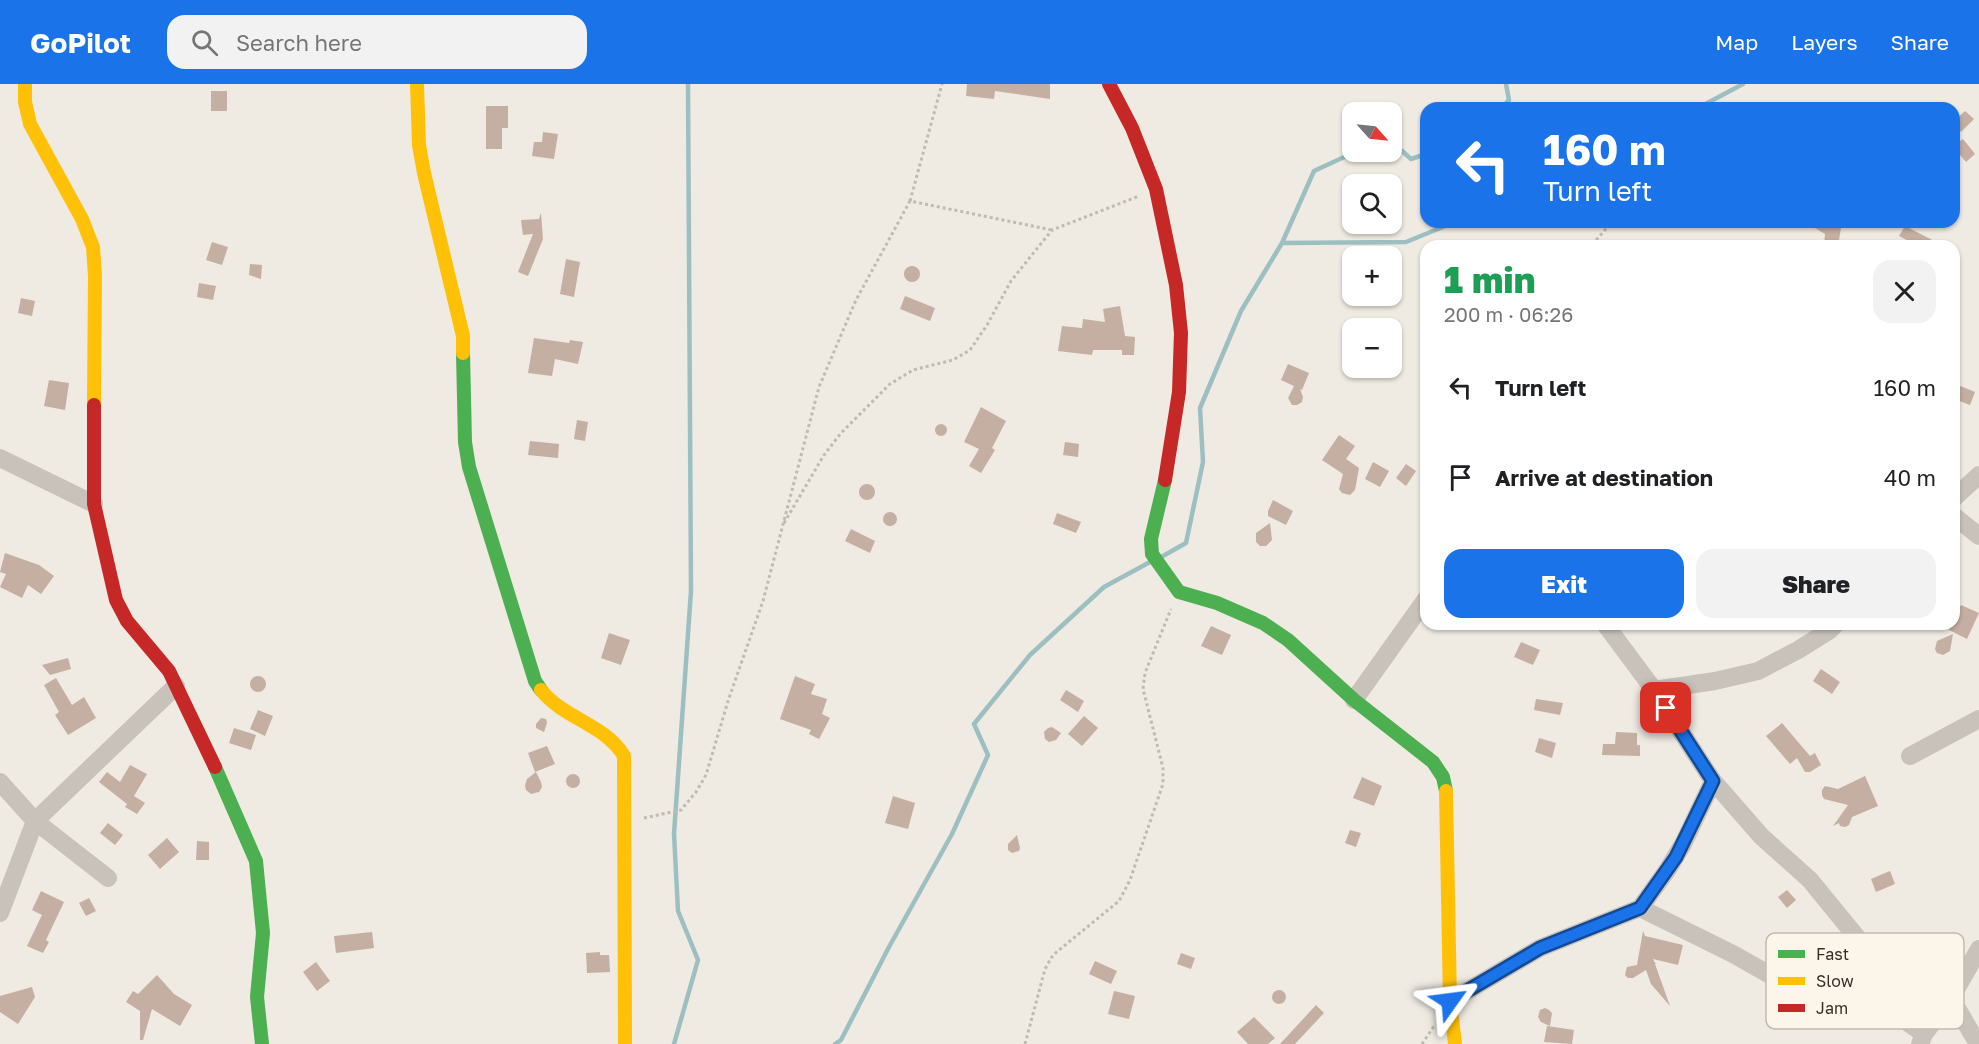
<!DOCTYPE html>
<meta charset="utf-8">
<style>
:root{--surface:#fff;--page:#f2f2f2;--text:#202124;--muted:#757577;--accent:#1a73e8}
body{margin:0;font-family:"Golos Text",sans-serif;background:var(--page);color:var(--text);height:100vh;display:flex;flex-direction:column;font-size:22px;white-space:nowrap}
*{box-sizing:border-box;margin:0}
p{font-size:20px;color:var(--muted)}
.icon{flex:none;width:33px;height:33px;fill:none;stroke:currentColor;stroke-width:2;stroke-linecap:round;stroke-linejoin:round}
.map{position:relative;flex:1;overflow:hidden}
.panel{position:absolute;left:1420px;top:156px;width:540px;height:390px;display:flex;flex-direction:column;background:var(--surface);border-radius:18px;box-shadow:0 2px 4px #0004}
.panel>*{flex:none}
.guide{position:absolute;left:1420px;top:18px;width:540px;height:126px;border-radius:18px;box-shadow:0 2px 4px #0004;background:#1a73e8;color:#fff;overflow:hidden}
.needle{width:39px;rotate:117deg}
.fabs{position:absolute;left:1342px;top:18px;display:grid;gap:12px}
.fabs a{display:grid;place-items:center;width:60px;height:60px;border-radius:12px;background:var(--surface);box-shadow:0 2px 4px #0004;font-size:30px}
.pin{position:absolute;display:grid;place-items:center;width:51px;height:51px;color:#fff;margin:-26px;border-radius:12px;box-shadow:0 3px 9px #0006}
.me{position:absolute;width:66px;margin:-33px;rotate:59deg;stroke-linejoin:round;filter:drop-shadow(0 0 4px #0008)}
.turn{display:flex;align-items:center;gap:21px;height:126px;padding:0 24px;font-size:27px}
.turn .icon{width:78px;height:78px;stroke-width:2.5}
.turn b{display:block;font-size:42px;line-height:51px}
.round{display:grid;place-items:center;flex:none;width:63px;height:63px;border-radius:18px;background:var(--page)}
.headline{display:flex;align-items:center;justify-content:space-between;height:102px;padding:0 24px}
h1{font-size:36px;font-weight:800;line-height:45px;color:#1e9e55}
.primary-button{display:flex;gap:12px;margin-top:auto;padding:12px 24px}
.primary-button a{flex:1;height:69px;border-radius:18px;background:var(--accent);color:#fff;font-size:24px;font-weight:800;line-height:69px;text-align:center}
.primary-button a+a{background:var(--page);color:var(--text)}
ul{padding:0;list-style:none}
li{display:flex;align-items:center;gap:18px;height:90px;padding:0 24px}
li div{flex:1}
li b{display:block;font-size:22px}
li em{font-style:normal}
header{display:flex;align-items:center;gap:36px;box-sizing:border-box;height:84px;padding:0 30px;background:var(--accent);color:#fff}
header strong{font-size:28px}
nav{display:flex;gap:33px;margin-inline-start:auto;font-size:21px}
.search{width:420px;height:54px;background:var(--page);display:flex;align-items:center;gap:15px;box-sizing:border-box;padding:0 21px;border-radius:18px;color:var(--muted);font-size:22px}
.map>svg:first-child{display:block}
</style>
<header>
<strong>GoPilot</strong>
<div class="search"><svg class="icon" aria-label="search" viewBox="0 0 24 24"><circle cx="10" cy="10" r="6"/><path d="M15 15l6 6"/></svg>Search here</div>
<nav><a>Map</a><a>Layers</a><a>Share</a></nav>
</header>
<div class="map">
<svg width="1979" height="960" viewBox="0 0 1979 960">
<rect width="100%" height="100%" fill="#efeae2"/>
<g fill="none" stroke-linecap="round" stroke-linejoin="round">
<path stroke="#9cbfc2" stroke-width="4.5" d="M1501,24L1509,16L1506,0
M1698,24L1743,0
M1392,58L1411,75L1426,70
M1282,159L1406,158L1455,138
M1163,472L1186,459L1203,378L1200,324L1241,227L1282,159L1314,87L1355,68
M674,960L698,876L678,827L674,750L691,507L688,0
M835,960L841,956L889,863L952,750L988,671L974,640L1030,571L1104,503L1150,478"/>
</g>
<path fill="#c4afa2" d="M967,0H1050V15L995,7L994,15L966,12Z
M211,7H227V27H211Z
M486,22H508V44H502V65H486Z
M1965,27L1974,35L1961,48L1954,41V37Z
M543,48L558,50L554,75L532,72L534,58H542Z
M1963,55L1975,70L1966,78L1954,64V61Z
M541,129L543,155L528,192L518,188L533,150L523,151L521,136L539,135Z
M1805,138H1842L1838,162H1824L1825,150Z
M1905,142L1944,162H1918L1899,152Z
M212,158L228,163L222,181L206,176Z
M566,175L580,178L574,213L560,210Z
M250,180L262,181L261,195L249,191Z
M904 190a8 8 0 1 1 16 0a8 8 0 1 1-16 0Z
M199,199L216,202L213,216L197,213Z
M905,212L935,224L930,237L900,225Z
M21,214L35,217L32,232L18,229Z
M1120,222L1125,252L1135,253L1134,271H1122V266H1093L1092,271L1058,267L1062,242L1082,244L1083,235L1105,238L1103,225Z
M534,254L569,259L570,256L583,258L578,280L555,275L552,292L528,289Z
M1288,280L1309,289L1302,306L1300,305L1303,313L1302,318L1297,321H1292L1288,314L1294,302L1281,296Z
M49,296L69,299L65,326L44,322Z
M1958,301L1975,308L1970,321L1954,315Z
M981,323L1006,337L992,364L995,366L981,389L969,382L979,365L964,358Z
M577,336L588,338L585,357L574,355Z
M935 346a6 6 0 1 1 12 0a6 6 0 1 1-12 0Z
M1339,351L1355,362L1346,375L1359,384L1355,406L1350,411L1342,409L1339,405L1343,390L1322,376Z
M530,357L559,360L558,374L528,371Z
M1065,358L1079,360L1078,373L1063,371Z
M1373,378L1389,387L1380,403L1365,395Z
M1406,380L1416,387L1406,402L1396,394Z
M859 408a8 8 0 1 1 16 0a8 8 0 1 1-16 0Z
M1273,416L1293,427L1286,441L1268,432V427Z
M883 435a7 7 0 1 1 14 0a7 7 0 1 1-14 0Z
M1057,429L1081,438L1076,449L1053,440Z
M1270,439L1272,456L1266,462H1260L1256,458V449Z
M851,445L875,457L870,469L845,457Z
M5,469L39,481L54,492L41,510L28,501L22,514L0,503L6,490L0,488Z
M1961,521L1979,529L1967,555L1949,546L1952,540H1954V534Z
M1211,542L1231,551L1222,571L1201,562Z
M609,549L630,556L621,581L601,574Z
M1953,550L1950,567L1943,571L1937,569L1935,565L1937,557Z
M1521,558L1540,566L1533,581L1514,573Z
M68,574L71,585L50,591L42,581Z
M1821,585L1840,598L1832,610L1813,597Z
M250 600a8 8 0 1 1 16 0a8 8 0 1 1-16 0Z
M795,592L815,600L811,610L827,615L822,630L830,634L819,655L809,650L811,646L780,635Z
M56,594L72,621L84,613L96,634L68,651L55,631L59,628L44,601Z
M1066,606L1084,617L1078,628L1060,616Z
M1536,615L1563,619L1560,631L1534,626Z
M258,626L273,632L265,652L250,645Z
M1084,632L1098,644L1082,662L1068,650Z
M541,634L546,635L547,639L544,648L536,644V640Z
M1782,639L1810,672L1815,669L1821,681L1810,688H1805L1797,674L1790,680L1766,652Z
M1052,643L1061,649L1056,656L1049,658L1045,655L1044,648L1048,644Z
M234,644L256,651L251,666L229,659Z
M1616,648L1637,649V661H1640V672L1602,671L1603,660H1615Z
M1539,654L1556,659L1552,674L1535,668Z
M547,662L555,680L535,688L528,669Z
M130,681L147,690L134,712L145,719L137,730L125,723L127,720L99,698L107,688L120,698Z
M536,688L541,698L542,703L539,708L531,710L526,706L525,701L527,695Z
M566 697a7 7 0 1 1 14 0a7 7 0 1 1-14 0Z
M1865,692L1878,722L1852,733L1849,741L1845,743L1840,742L1839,739L1833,742L1848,721L1824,715L1822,711V706L1825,702L1838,705Z
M1362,693L1382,702L1374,722L1353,714Z
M893,712L915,719L908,745L885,739Z
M108,739L123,751L115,761L100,749Z
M1350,746L1361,749L1356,763L1345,759Z
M1017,751L1020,764L1019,767L1012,769L1008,766V760Z
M167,754L179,768L160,785L148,771Z
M197,757L209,758V776H196Z
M1890,787L1895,800L1876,808L1871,795Z
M1787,806L1796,816L1787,824L1778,813Z
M41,807L64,818L46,856L49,858L43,869L27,862L42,831L32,826Z
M89,814L96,827L86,832L79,819Z
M1643,847L1645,852L1683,861L1678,881L1653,875L1655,879H1657L1655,880L1670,922L1651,900L1646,886L1633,894H1628L1625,891L1627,883L1637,881Z
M372,848L374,864L336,869L334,852Z
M600,868V871H609L610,888L587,889L586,869Z
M1181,869L1195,874L1191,885L1177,880Z
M1095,877L1117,887L1111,900L1089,890Z
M316,878L330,897L317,907L303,888Z
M157,891L174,910L192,921L180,942L152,925L143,956H140V927L126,918L133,907L138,910Z
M32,903L35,913L18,940L0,928V912Z
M1272 913a7 7 0 1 1 14 0a7 7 0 1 1-14 0Z
M1114,907L1135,912L1129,935L1108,930Z
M1316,921L1324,929L1295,960H1280Z
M1545,924L1549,926L1552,929L1550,942L1541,938L1538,933L1540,926Z
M1254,933L1275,954L1268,960H1248L1237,948Z
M1547,942L1574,946L1572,960L1544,958Z"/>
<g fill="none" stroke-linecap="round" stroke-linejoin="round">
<path stroke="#c1bab3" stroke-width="3" stroke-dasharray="3 3" stroke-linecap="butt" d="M910,117L942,0
M1595,162L1597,155L1612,138
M784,439L824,371L841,349L890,300L913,286L953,276L970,266L987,241L1011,197L1052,146L1139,112
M644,734L681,726L696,708L706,691L728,617L763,517L819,303L856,216L910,117L1052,146
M1025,960L1045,885L1053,871L1119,817L1130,796L1163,700V684L1143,605L1145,589L1171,525
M1422,960L1434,942"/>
<path stroke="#c8c2bb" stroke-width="18" d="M0,374L94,420
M1954,414L1979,391
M1954,432L1979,452
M1605,540L1654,606L1713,697L1761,752L1810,796L1859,856L1894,929L1924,950
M1654,606L1715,597L1758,587L1798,566L1830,546L1836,540
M1354,616L1426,515
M1910,672L1979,635
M0,698L35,737L108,794
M1640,824L1733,870L1800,908L1894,929
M0,829L35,737L176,602
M1951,914L1978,960
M1450,917L1540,864L1640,824L1668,785L1683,760L1713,697
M1920,960L1924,950L1951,914L1979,865"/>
<path stroke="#4caf50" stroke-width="14" d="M463,269L465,358L469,383L535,597L541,606
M1165,396L1151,455L1152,470L1179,508L1217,519L1263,539L1288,556L1354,616L1433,678L1443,693L1446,707
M215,683L256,777L263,849L257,913L262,960"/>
<path stroke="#ffc107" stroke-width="14" d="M25,0V18L30,40L82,135L93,163L95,192L94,321
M417,0L419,61L424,89L463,252V269
M541,606C564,635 605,640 624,672L625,960
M1446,707L1450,917L1455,960"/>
<path stroke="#c62828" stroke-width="14" d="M1109,0L1132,44L1156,105L1176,201L1181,249L1179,308L1165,396
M94,321V420L116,516L127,537L169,587L215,683"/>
</g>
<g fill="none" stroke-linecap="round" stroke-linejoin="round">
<defs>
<path id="route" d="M1450,917L1540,864L1640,824L1676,773L1713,697L1666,624"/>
</defs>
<use href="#route" stroke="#114b97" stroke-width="15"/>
<use href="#route" stroke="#1a73e8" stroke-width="10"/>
</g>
<rect x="1766" y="849" width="198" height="96" rx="9" fill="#fbf5ea" stroke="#c1bab0" stroke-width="1.5"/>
<rect x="1778" y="866" width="27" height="8" fill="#4caf50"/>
<rect x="1778" y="893" width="27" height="8" fill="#ffc107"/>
<rect x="1778" y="920" width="27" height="8" fill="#c62828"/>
<g font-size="16" fill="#3a2f28">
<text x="1816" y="876">Fast</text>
<text x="1816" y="903">Slow</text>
<text x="1816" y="930">Jam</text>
</g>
</svg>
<div class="fabs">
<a><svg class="needle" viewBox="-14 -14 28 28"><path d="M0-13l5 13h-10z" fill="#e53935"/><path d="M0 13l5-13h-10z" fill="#757577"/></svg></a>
<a><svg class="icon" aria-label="search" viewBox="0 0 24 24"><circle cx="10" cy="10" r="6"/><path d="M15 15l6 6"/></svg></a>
<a>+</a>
<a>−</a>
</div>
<div class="pin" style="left:1666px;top:624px;background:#d93025"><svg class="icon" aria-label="arrive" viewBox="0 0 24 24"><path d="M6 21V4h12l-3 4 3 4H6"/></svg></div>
<svg class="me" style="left:1450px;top:917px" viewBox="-20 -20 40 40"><path d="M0-17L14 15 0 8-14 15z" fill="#1a73e8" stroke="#fff" stroke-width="4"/></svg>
<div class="guide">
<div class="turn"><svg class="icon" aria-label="left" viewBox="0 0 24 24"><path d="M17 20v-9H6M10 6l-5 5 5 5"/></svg><div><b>160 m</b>Turn left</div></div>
</div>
<section class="panel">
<div class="headline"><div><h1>1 min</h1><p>200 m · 06:26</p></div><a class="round"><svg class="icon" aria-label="close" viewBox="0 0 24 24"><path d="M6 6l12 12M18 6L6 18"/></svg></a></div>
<ul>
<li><svg class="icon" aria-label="left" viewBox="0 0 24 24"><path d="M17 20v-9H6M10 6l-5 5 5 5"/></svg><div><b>Turn left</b></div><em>160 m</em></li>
<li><svg class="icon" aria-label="arrive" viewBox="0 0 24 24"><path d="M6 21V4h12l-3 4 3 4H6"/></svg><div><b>Arrive at destination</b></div><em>40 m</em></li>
</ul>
<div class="primary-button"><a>Exit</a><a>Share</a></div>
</section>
</div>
